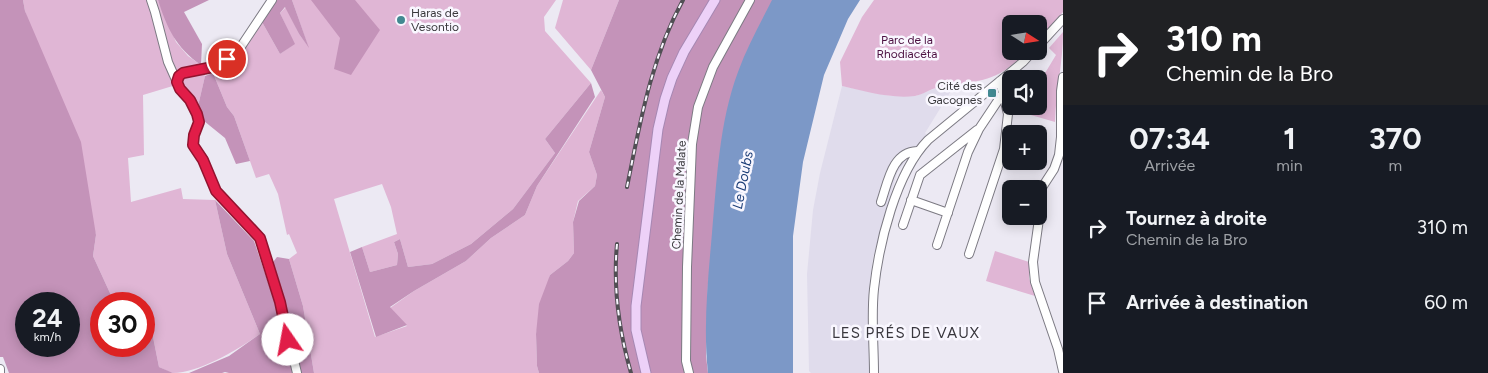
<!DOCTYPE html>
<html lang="fr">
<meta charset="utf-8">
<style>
:root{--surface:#171b24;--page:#242831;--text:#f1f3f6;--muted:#9ea1a6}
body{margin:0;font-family:Figtree,sans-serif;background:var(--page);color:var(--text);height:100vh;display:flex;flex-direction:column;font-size:19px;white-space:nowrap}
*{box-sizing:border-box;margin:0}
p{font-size:16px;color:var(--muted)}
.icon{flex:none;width:28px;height:28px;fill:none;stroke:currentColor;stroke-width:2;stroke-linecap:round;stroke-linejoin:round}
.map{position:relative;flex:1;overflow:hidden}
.drawer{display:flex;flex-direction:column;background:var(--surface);width:425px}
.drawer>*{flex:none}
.top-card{background:#202124;color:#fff;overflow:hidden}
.needle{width:32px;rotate:102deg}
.buttons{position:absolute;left:1002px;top:15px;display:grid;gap:10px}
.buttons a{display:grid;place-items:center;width:45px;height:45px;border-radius:8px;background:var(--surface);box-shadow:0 2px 12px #0003;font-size:25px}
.speed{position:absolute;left:15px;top:292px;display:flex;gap:10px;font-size:25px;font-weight:700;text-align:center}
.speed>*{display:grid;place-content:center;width:65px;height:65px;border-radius:50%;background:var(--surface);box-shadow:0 2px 12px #0003;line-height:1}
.speed small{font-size:12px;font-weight:400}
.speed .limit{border:8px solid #d22;background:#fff;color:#111}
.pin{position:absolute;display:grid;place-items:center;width:42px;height:42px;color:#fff;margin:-21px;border:2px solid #fff;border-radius:50%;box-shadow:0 1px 5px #0007}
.me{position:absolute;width:55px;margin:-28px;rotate:348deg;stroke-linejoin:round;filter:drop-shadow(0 0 4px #0008)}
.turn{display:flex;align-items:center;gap:18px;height:105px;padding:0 20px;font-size:22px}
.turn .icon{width:65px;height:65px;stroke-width:2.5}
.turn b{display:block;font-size:35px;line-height:42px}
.eta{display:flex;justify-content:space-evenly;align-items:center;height:85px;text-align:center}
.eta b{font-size:30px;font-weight:700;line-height:35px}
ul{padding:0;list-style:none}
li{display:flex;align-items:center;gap:15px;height:75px;padding:0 20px}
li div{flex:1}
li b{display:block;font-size:19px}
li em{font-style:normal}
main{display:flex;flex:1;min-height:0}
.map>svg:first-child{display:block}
</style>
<main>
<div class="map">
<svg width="1063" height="373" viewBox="0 0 1063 373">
<rect width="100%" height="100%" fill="#ece9f3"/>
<path fill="#e0dcec" d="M842,86L890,96H916L938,87L954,86L925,133L928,136L907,159L897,173L884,218L873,258L870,281L869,303L871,373H811L809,371L807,274L813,210L820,173Z"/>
<path fill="#e0b6d5" d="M23,0H158L176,42L188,56L201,65L205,76L198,106L176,85L143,95L144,155L128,158L131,202L181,188L183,199L215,200L227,254L260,334C240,348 200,373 173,373C169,372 164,369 159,367L152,332L144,335V304H115L93,256L96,235L25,11Z
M292,0H556L544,17L545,31L591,83L545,139L555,153L513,209L471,244L432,264L408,267L400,239L394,242L398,254L397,265L370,272L362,247L397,234L391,207L382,184L334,199L375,337L407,326L390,308L414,291L466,261L491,238L525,215L537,186L601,90L605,97L589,152L597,175L595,186L578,201L573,222L574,253L568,261L550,275L536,334L537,366L539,373H314L303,306L289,259L297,253L289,234L287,235L278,194L269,174L256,178L234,116L227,107L213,73L237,56L262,22L280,54L294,44L280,13L286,7L299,34L308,46Z
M563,0H619L591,70L555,28Z
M874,0H1063V12L1039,39V24H1011V51H1027C994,85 982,79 940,87C931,88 923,95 915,96C890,99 865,91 842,86L840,62L862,17Z
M1063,32C1063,62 1056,91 1055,122L1024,113L1025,106H1039V83L1056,55L1049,48Z
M995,251L1029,262V278L1035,296L986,281Z"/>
<path fill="#c493b9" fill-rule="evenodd" d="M0,0H23L25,11L81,142L96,235L93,256L115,304H101V346H144V335L152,332L159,367L173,373H9L3,357H0ZM26,304H69V346H26Z
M158,0H209L184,12L202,44L201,65C176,48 167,28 158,0Z
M277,0H292L309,48L299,34L285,7L280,13L295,44L280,54L262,22Z
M311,0H355L380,30L351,75L334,69L340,38Z
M619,0H773L708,283L706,356L708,373H539L537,366L536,334L539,304L550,275L568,261L574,253L573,222L579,201L595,186L597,175L589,152L605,97L591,70Z
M213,73L227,107L234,116L250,161L236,164L225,138L204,121L198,106L205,76Z
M591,83L595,97L537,186L525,215L491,238L466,261L414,291L390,307L407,325L376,337L350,252L362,247L370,272L397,265L398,254L394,242L400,239L408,267L432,264L471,244L513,209L555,153L545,139Z
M215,200L254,241L275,303L294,373H229L225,372L222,373H189L229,356L260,334L227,254Z
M277,257L289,259L303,306L314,373H301L270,266Z"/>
<path fill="#7c98c7" d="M772,0H860L848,19L824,75L803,162L793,236V373H708C703,327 708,279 712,233C717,179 719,123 738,72C747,47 760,24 772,0Z"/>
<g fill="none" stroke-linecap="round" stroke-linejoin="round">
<defs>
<path id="minor" d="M151,0L155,12L168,62L180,89L190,100L197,114L199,122L194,135L193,145L203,159L216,191L260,238L280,302L297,373
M1039,45L1063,19
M1063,77L1061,91V137L1059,155L1054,169L1041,189L1039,219L1033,262L1035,282L1058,349L1063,371
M177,82L179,76L183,73L213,67L240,48L272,0
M911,200L948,213
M881,202C888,182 892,152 917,151
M903,225L920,175L977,130
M937,245L968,152L979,129L1003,93
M969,254L1004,149L1008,114L1000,81
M0,369V373
M689,373L686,361L687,267L692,144L698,107L713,67L750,0
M874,373C874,345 871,317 874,289C879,243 896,173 928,140L1023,62L1033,51"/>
<path id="major" d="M646,373L636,330V306L658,129L665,99L672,78L684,52L715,0"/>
</defs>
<use href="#minor" stroke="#7c7a83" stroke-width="10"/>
<use href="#major" stroke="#a688b3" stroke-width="11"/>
<use href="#minor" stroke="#fff" stroke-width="8"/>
<use href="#major" stroke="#edd1f8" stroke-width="9"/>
<defs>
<path id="rail" d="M627,187C640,123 651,58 683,0
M617,244C613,287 619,331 631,373"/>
</defs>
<use href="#rail" stroke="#514f54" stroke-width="4"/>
<use href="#rail" stroke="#f9f7ff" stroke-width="2" stroke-dasharray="5.5" stroke-linecap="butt"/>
</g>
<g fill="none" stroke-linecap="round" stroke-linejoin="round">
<defs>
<path id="route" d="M227,59L213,67L183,73L179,76L177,82L180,89L190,100L197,114L199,122L194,135L193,145L203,160L216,191L260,238L280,302L288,340"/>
</defs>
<use href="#route" stroke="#92132f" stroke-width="12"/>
<use href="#route" stroke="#e11d48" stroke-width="9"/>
</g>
<g fill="#428991" stroke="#f9f7ff" stroke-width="2">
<circle cx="401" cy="20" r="5"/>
<rect x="987" y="88" width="10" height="10" rx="2.5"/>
</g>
<g text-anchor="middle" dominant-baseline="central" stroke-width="5" stroke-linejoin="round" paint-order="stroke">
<g font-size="12" fill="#39383c" stroke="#f9f7ff" text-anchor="start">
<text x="411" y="13">Haras de<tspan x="411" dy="14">Vesontio</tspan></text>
<text x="982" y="86" text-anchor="end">Cité des<tspan x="982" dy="14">Gacognes</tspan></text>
</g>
<g font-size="12" fill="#4c1142" stroke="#f9f7ff">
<text x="907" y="40">Parc de la<tspan x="907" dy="14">Rhodiacéta</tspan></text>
</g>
<g font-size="12" fill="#39383c" stroke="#f9f7ff">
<text transform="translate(679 195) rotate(-87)">Chemin de la Malate</text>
</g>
<g font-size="14" font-style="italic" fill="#1c3e78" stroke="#f9f7ff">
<text transform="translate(743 180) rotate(-79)">Le Doubs</text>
</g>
<g font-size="15" letter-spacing="1" fill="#39373e" stroke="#f9f7ff">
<text x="906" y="333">LES PRÉS DE VAUX</text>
</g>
</g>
</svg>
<div class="buttons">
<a><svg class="needle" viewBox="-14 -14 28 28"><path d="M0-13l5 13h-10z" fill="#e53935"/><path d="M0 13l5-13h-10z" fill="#9ea1a6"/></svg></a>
<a><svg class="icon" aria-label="sound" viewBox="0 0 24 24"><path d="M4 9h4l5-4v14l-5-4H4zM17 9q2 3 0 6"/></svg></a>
<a>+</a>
<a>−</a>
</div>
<div class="speed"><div>24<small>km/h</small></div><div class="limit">30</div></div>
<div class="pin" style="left:227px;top:59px;background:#d93025"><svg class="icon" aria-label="arrive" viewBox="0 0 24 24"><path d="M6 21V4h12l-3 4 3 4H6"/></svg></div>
<svg class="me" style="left:288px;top:340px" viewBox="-20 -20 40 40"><circle r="19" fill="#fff"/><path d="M0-13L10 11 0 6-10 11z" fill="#e11d48"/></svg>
</div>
<section class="drawer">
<div class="top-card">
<div class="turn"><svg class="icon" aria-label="right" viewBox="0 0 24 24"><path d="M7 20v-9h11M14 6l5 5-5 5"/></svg><div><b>310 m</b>Chemin de la Bro</div></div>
</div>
<div class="eta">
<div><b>07:34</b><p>Arrivée</p></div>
<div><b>1</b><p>min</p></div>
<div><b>370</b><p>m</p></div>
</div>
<ul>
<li><svg class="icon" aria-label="right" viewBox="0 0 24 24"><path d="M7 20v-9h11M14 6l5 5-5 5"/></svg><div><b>Tournez à droite</b><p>Chemin de la Bro</p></div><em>310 m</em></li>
<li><svg class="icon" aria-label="arrive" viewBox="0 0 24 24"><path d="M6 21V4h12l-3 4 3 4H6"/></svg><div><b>Arrivée à destination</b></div><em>60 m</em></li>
</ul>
</section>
</main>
